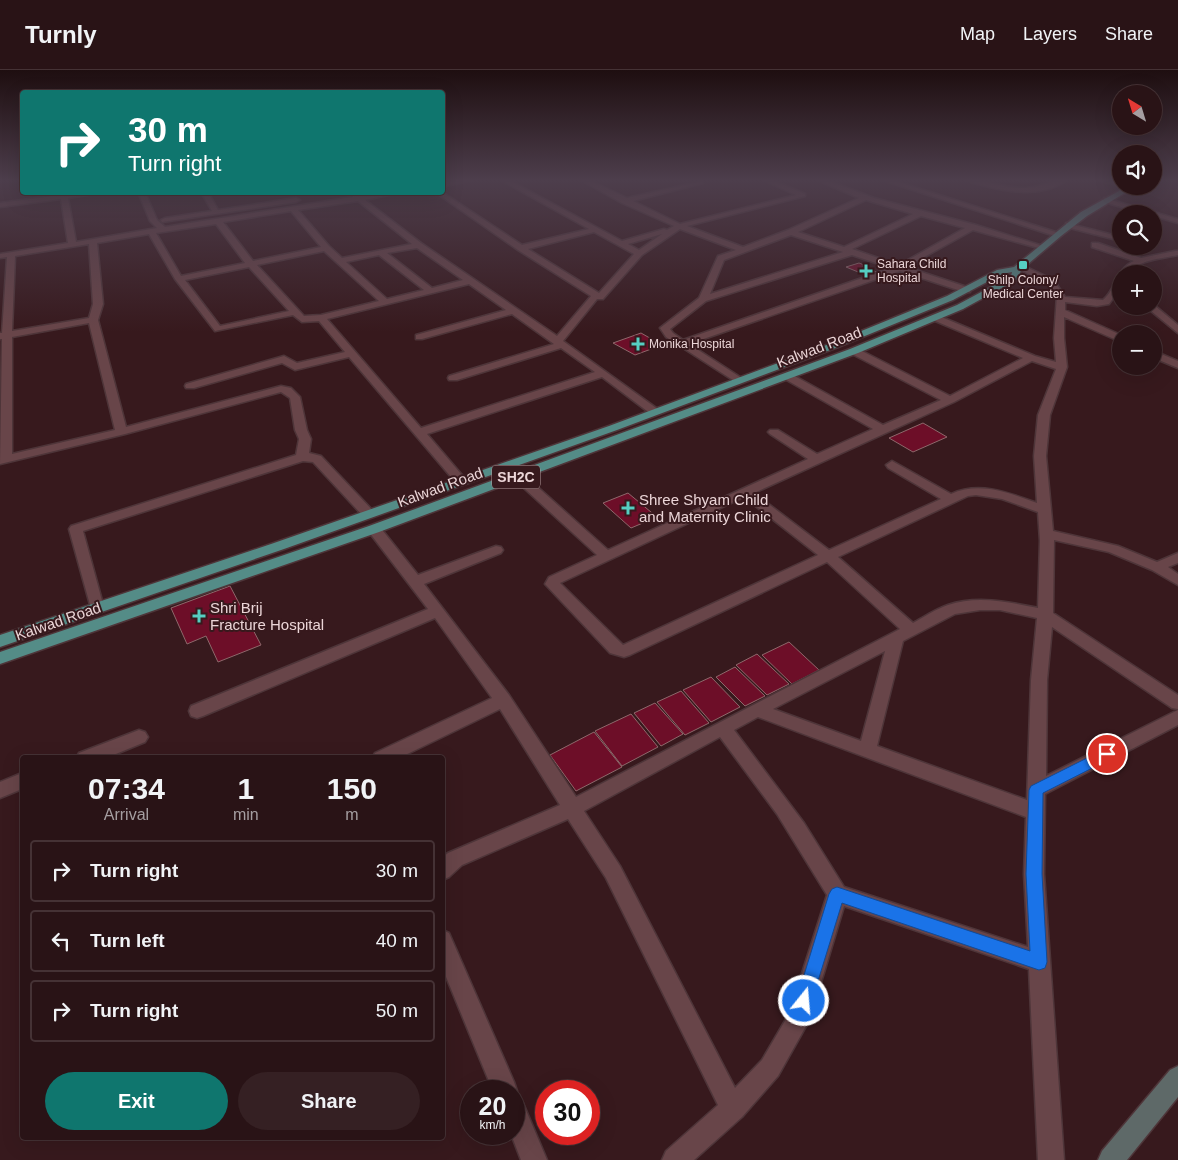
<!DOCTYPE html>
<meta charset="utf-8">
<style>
:root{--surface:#291316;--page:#352023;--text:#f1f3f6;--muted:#a59ea1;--line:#453235;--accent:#0f766e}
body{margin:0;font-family:Arial,sans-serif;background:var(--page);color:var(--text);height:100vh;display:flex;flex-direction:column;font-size:19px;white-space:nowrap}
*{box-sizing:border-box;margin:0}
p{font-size:16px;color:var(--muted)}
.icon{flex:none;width:28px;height:28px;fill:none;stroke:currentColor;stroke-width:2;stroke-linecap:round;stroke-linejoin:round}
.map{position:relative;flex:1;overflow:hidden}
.panel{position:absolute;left:20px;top:685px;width:425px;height:385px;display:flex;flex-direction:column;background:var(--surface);border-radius:5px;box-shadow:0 5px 20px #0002,0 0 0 1px var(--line)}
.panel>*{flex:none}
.top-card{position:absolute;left:20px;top:20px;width:425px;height:105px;border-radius:5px;box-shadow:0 5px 20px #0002,0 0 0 1px var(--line);background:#0f766e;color:#fff;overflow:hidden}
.needle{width:32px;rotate:322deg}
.tools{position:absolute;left:1112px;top:15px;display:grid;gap:10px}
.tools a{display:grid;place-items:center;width:50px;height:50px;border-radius:50%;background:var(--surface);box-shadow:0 5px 20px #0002,0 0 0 1px var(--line);font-size:25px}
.speed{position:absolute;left:460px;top:1010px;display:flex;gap:10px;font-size:25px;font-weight:700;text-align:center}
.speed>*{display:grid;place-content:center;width:65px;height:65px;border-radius:50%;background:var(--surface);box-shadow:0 5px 20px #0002,0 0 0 1px var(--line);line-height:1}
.speed small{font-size:12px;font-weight:400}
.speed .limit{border:8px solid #d22;background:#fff;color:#111}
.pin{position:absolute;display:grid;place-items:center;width:42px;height:42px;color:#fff;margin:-21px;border:2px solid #fff;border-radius:50%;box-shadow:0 1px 5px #0007}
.me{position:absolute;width:55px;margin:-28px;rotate:17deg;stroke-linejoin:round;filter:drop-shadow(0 0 4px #0008)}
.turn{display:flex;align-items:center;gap:18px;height:105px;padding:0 25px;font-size:22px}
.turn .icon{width:65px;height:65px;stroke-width:2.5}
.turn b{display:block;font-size:35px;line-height:42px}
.eta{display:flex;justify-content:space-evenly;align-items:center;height:85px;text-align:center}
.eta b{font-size:30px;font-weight:600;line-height:35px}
.action{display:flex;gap:10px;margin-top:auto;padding:10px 25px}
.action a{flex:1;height:58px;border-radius:30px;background:var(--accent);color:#fff;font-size:20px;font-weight:600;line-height:58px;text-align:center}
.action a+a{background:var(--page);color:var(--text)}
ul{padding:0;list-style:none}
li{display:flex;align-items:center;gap:15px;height:62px;margin:0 10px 8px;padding:0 15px;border:2px solid var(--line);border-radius:5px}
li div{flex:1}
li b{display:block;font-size:19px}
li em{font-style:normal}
header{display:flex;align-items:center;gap:30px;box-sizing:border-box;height:70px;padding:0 25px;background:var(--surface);border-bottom:1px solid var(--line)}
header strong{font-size:24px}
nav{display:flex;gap:28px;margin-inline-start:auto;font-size:18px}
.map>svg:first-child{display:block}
</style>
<header>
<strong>Turnly</strong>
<nav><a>Map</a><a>Layers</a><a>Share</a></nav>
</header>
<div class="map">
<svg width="1178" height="1090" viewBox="0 0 1178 1090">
<rect width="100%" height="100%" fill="#37191d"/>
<path fill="#6d0e28" stroke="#8e686b" d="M859,193L864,195L862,196L879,203L868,206L846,197Z
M641,263L662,275L635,285L613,273Z
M923,353L947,367L913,382L889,368Z
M628,423L657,447L631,458L603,433Z
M230,516L261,575L218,592L206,566L187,574L171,538Z
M789,572L819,600L792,614L762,585Z
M757,584L789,614L767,625L736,595Z
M735,597L765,626L745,636L716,607Z
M711,607L740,637L711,652L683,620Z
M681,621L709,653L685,665L657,632Z
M655,633L683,664L661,676L634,643Z
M631,644L658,677L622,696L595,661Z
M594,662L622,697L576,721L550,685Z"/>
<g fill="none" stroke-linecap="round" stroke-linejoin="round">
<defs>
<path id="street" d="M463,109H476L442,117V113Z
M499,109H507L622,171L664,159L667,160L674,156L622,133L579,109H587L627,128L703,111V113L633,131L680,154L796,125L761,109H770L805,124V126L687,156L743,177L788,160L859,128L815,109H824L874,128L976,155L1046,177L1042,179L973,160L906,197L970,218V222H964L900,201L689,274L743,309L744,311L739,314L666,267L660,258L699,228L718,186L736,180L680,159L642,185L603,229H597L563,271L659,340L661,342L659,344H651L602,307L427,364L467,411L461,415L457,414L349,287L295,300L282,293L194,318H186L185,316L186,314L284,286L297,293L345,282L319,251L302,252L293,245L215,261L175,209L149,164L97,173L103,234L98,250L126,357L281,316L291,318L300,327L307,360L311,369L309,383L321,386L376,444L369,448L364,447L313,392L303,391L83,461L104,538L102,542H92L69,459L71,456L296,385L299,369L295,360L290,328L281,322L125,364L0,394L2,269H0V263H2L7,187L0,188V184L68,173L61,129L0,137V133L60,125V122H67V124L105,122L68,128L76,172L157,158L150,151L138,122H145L157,150L165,157L353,127L354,125L360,126L383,122H402L365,130L421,173L557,266L591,226L518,180L435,122H442L522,175L589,159ZM866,130L913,144L844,177L798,162ZM358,131L412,174L342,188L329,176L298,140ZM291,141L321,177L253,191L223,152ZM921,146L965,158L899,195L852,179ZM216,154L245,193L181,206L156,163ZM594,162L634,184L599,223L528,179ZM662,164L639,180L628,174ZM791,165L843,182L710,224L724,190ZM89,174L93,234L89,248L12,261L15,186ZM417,178L463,210L432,218L387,183ZM324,181L379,231L321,245L304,246L257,195ZM379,185L424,220L387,229L346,192ZM852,185L891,198L683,270L673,263L670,259L706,231ZM249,197L289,241L220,256L185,210ZM469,214L506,240L416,265V269H422L512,244L554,274L449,306L448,308L449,310H457L561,278L595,302L421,358L327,249ZM89,253L115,360L12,384V267Z
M879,109H889L1062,164L1055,166Z
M964,109C985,109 1005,119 1026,118C1041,117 1054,109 1068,109C1045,127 1012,123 986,116C978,114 970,113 964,109Z
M1096,109L1121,112V116L1097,110Z
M201,122H208L218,140L296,128L300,130L296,132L162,152L161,150L165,148L212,141Z
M1104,128L1178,149V153L1154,146V144H1146L1104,132Z
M1066,153L1121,167V171L1066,157Z
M1092,173H1098L1141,188L1175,181H1178V185C1161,189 1139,189 1128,204H1121V217L1109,234L1097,236L1065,232V240L1121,265V272L1064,247V268L1067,297L1050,345L1046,386L1053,461L1118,476L1157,492L1178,483V493L1168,497L1178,504V515L1152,500L1109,482L1054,470L1053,543L1178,625V639L1172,638L1052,557L1047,610L1046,706L1178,640V655L1045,724L1044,804L1064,1090H1038L1029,899L844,836L810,949L778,1006L742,1047L694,1090H662L666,1081L718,1035L606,808L568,749L462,795L449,807L442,810V788L448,783L560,735L500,639L399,688H372L375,683L492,628L435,548L203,646L197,648L191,646L189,641L191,636L428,539L369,462L367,459L369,456H379L418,505L496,476L501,477L503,480L501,483L424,514L509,625L576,727L900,559L827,492L630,585L624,587L610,583L545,514L549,507L597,485L514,409L512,406L514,403H522L608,480L808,389L770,364L768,362L770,360H778L817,384L873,359L783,308L782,306L783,304H791L883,355L941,330L850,283V279H858L950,326L1023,288L933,250V246H939L1035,286L1056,292L1054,268L1057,225L1048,214L1015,197L1022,195L1054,210L1065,227L1103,230C1117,218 1116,199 1134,191L1092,177ZM1032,291L1056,299L1038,345L1034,386L1037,433C1009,423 980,411 951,424L892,391L886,395L888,398L941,429L829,480L754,423L954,332ZM976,425L1002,429L1038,442L1040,471L1038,538C1009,532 977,525 948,535C936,539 924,547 913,553L838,487L968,426ZM744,427L818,485L623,575L560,513ZM980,540H1000L1037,548L1031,610L1027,730L877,676L903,571L955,544ZM885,581L861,671L773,639ZM758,647L1026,747L1024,804L1028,877L844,817L804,753L734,660ZM720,667L777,744L827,825L789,944L762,990L735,1018L620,796L584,741Z
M1154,235L1178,255V263L1145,236Z
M1154,281L1178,291V298L1154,288Z
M139,660L145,662L148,667L145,672L106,688H76L79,683Z
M22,703V719L0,728V712Z
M442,860L449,863L514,1012L517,1021L514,1029V1021H493L442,897Z
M514,1030L523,1033L547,1090H521L511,1064H514Z"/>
<path id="secondary" d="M1178,996V1027L1127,1090H1098L1102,1081L1170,1000Z"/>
<path id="primary" d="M1128,116H1136L1087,146L1061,166L1021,200L1018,209L963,239L858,283L379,462L0,594V582L369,456L850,279L957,235L1011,206L1012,202L1002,204L953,230L838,277L617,360L284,479L0,577V565L274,473L609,356L832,273L947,226L997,200L1014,197L1081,142Z"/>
</defs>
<use href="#street" stroke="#4e3539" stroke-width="3"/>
<use href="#secondary" stroke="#4e3539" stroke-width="3"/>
<use href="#primary" stroke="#4e3539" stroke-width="3"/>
<use href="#street" fill="#684549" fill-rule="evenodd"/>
<use href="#secondary" fill="#5e6968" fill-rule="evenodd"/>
<use href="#primary" fill="#548c87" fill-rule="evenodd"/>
</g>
<linearGradient id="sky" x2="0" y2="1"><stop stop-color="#1e0e10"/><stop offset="0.42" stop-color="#4d3e4c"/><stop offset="1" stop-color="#4d3e4c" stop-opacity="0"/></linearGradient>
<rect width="1178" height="262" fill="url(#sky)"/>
<path fill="#1a73e8" stroke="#114b97" d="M1107,678L1112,680L1114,684L1112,688L1043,723L1042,804L1047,892L1045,898L1039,900L842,833L810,937L804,939L799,937L796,931L829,824L832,819L837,817L1030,881L1026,804L1029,720L1031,716Z"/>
<g fill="#56cec2" stroke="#37191d" stroke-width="2">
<rect x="1018" y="190" width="10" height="10" rx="2.5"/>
<path d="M863.5 193.5h5v5h5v5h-5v5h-5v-5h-5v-5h5z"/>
<path d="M635.5 266.5h5v5h5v5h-5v5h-5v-5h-5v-5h5z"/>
<path d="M625.5 430.5h5v5h5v5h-5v5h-5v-5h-5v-5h5z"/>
<path d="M196.5 538.5h5v5h5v5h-5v5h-5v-5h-5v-5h5z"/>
</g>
<g text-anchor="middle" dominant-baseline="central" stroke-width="4" stroke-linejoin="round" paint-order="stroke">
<g font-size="12" fill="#ebd5d7" stroke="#37191d" text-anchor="start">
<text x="877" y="194">Sahara Child<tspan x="877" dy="14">Hospital</tspan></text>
<text x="1023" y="210" text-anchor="middle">Shilp Colony/<tspan x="1023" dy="14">Medical Center</tspan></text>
<text x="649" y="274">Monika Hospital</text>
</g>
<rect fill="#37191d" stroke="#b59d9f" stroke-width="1" x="492" y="395.5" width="48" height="23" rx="4"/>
<g font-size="14" font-weight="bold" fill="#ebd5d7">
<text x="516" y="407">SH2C</text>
</g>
<g font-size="15" fill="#ebd5d7" stroke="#37191d">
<text transform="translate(819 277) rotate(-21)">Kalwad Road</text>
<text transform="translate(440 417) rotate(-20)">Kalwad Road</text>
<text transform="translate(58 551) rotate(-19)">Kalwad Road</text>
</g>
<g font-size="15" fill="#ebd5d7" stroke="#37191d" text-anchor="start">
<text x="639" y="429">Shree Shyam Child<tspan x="639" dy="17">and Maternity Clinic</tspan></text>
<text x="210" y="537">Shri Brij<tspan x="210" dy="17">Fracture Hospital</tspan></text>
</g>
</g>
</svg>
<div class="tools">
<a><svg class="needle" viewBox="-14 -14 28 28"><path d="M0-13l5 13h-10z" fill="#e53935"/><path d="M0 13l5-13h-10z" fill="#a59ea1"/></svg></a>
<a><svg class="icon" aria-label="sound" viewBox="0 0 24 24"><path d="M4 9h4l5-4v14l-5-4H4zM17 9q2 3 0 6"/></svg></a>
<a><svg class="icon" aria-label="search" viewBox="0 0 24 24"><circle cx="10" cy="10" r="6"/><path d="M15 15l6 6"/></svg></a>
<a>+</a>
<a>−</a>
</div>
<div class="speed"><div>20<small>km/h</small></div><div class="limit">30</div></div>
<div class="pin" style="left:1107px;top:684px;background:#d93025"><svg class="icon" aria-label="arrive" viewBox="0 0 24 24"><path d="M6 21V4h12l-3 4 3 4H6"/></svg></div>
<svg class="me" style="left:804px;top:931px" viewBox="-20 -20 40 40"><circle r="17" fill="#1a73e8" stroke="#fff" stroke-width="3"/><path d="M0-11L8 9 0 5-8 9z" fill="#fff"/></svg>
<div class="top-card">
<div class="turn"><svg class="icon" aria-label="right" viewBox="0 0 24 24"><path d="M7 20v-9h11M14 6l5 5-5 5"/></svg><div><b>30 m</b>Turn right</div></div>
</div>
<section class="panel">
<div class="eta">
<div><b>07:34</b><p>Arrival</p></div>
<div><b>1</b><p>min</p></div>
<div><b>150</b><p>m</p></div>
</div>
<ul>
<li><svg class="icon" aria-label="right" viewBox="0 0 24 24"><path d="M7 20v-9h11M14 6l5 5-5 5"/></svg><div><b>Turn right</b></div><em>30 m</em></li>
<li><svg class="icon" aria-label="left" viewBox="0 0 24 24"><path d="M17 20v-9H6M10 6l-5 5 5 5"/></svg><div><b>Turn left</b></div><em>40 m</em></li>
<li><svg class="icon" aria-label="right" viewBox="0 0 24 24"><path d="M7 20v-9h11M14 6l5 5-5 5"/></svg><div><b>Turn right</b></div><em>50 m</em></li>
</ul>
<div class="action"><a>Exit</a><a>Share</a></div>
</section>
</div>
